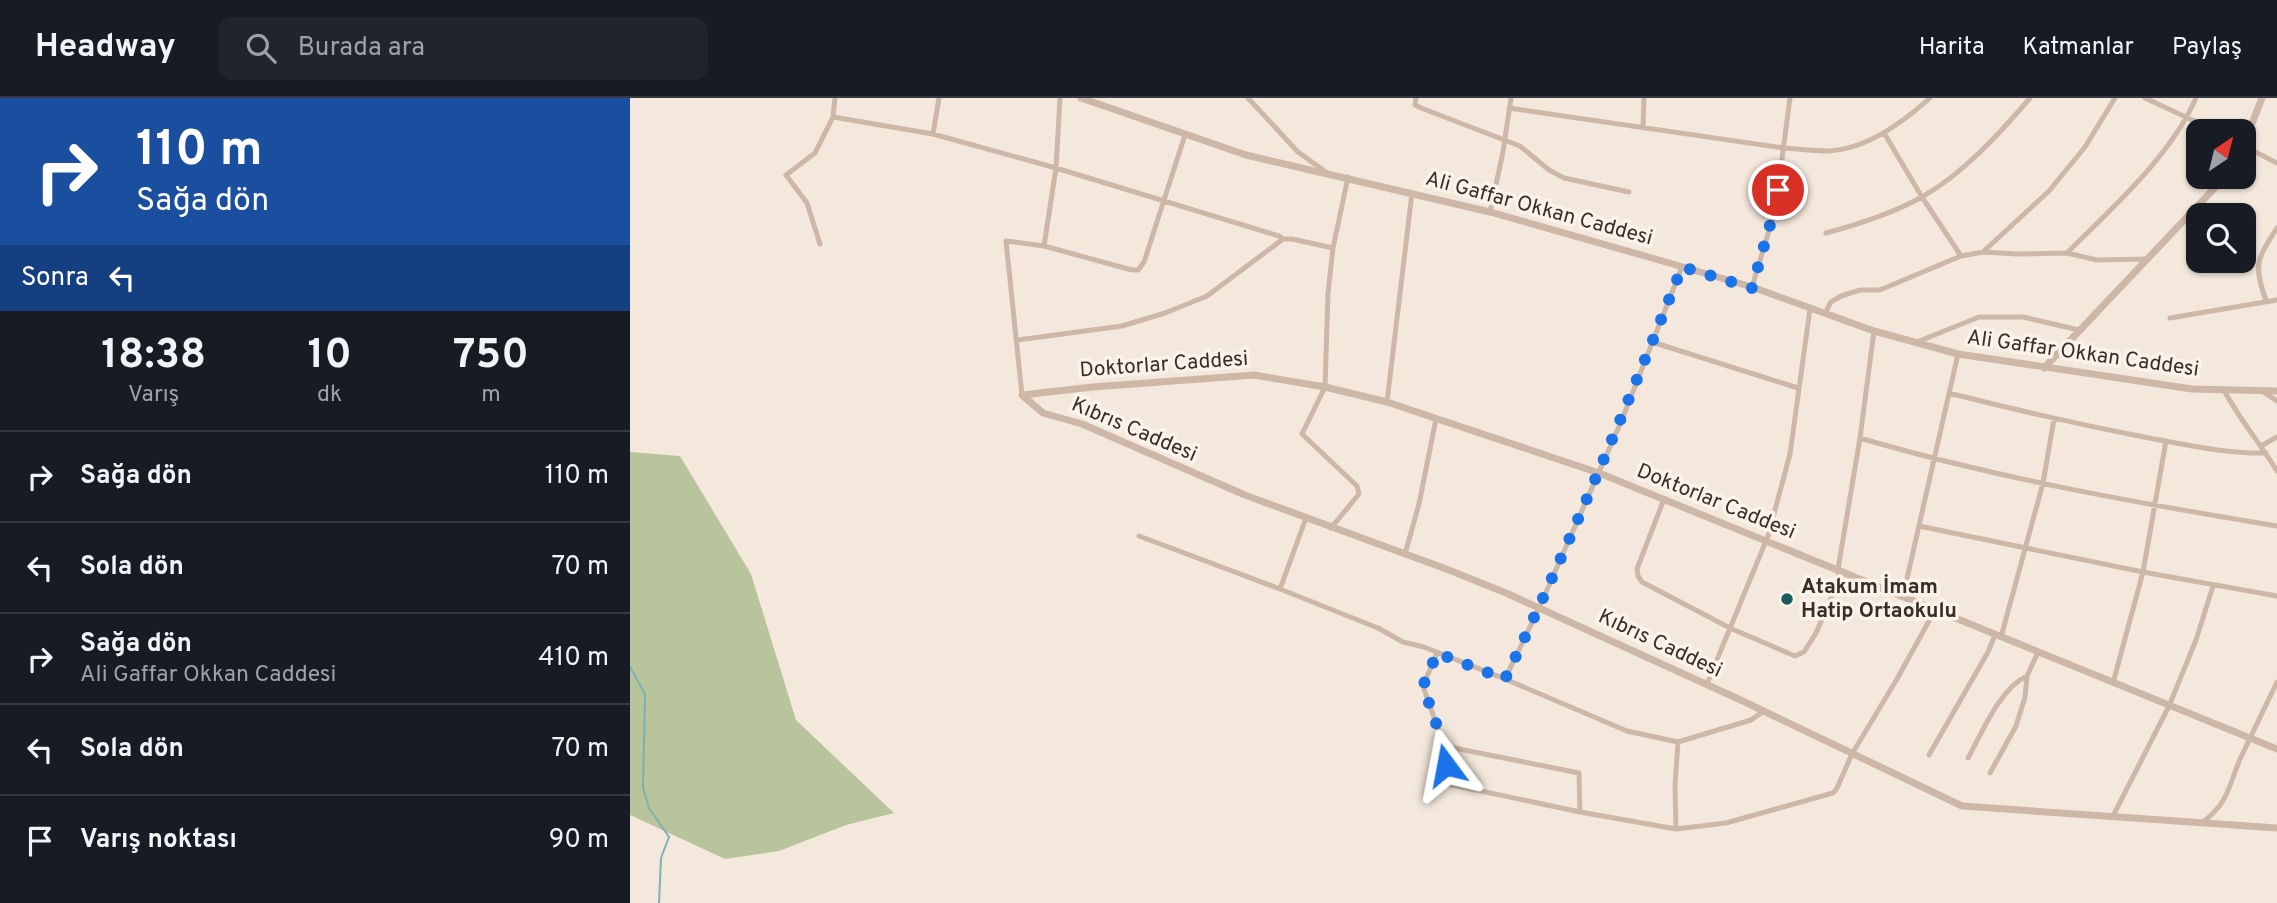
<!DOCTYPE html>
<html lang="tr">
<meta charset="utf-8">
<style>
:root{--surface:#171b24;--page:#20242c;--text:#f1f3f6;--muted:#9ea1a6;--line:#363941}
body{margin:0;font-family:Overpass,sans-serif;background:var(--page);color:var(--text);height:100vh;display:flex;flex-direction:column;font-size:26px;white-space:nowrap}
*{box-sizing:border-box;margin:0}
p{font-size:23px;color:var(--muted)}
.icon{flex:none;width:38px;height:38px;fill:none;stroke:currentColor;stroke-width:2;stroke-linecap:round;stroke-linejoin:round}
.map{position:relative;flex:1;overflow:hidden}
.drawer{display:flex;flex-direction:column;background:var(--surface);width:630px}
.drawer>*{flex:none}
.banner{background:#1a4fa0;color:#fff;overflow:hidden}
.needle{width:46px;rotate:35deg}
.controls{position:absolute;left:1556px;top:21px;display:grid;gap:14px}
.controls a{display:grid;place-items:center;width:70px;height:70px;border-radius:14px;background:var(--surface);box-shadow:0 2px 5px #0004;font-size:35px}
.pin{position:absolute;display:grid;place-items:center;width:60px;height:60px;color:#fff;margin:-30px;border:4px solid #fff;border-radius:50%;box-shadow:0 2px 7px #0007}
.me{position:absolute;width:77px;margin:-38px;rotate:347deg;stroke-linejoin:round;filter:drop-shadow(0 0 5px #0008)}
.turn{display:flex;align-items:center;gap:24px;height:147px;padding:0 21px;font-size:32px}
.turn .icon{width:91px;height:91px;stroke-width:2.5}
.turn b{display:block;font-size:49px;line-height:60px}
.then{display:flex;align-items:center;height:66px;padding:0 21px;background:#0003;gap:14px;font-size:26px}
.eta{display:flex;justify-content:space-evenly;align-items:center;height:119px;text-align:center}
.eta b{font-size:42px;font-weight:700;line-height:49px}
ul{padding:0;list-style:none}
li{display:flex;align-items:center;gap:21px;height:91px;padding:0 21px;border-top:2px solid var(--line)}
li div{flex:1}
li b{display:block;font-size:26px}
li em{font-style:normal}
header{display:flex;align-items:center;gap:42px;box-sizing:border-box;height:98px;padding:0 35px;background:var(--surface);border-bottom:2px solid var(--line)}
header strong{font-size:33px}
nav{display:flex;gap:38px;margin-inline-start:auto;font-size:24px}
.search{width:490px;height:63px;background:var(--page);display:flex;align-items:center;gap:18px;box-sizing:border-box;padding:0 24px;border-radius:14px;color:var(--muted);font-size:26px}
main{display:flex;flex:1;min-height:0}
.map>svg:first-child{display:block}
</style>
<header>
<strong>Headway</strong>
<div class="search"><svg class="icon" aria-label="search" viewBox="0 0 24 24"><circle cx="10" cy="10" r="6"/><path d="M15 15l6 6"/></svg>Burada ara</div>
<nav><a>Harita</a><a>Katmanlar</a><a>Paylaş</a></nav>
</header>
<main>
<section class="drawer">
<div class="banner">
<div class="turn"><svg class="icon" aria-label="right" viewBox="0 0 24 24"><path d="M7 20v-9h11M14 6l5 5-5 5"/></svg><div><b>110 m</b>Sağa dön</div></div>
<div class="then">Sonra<svg class="icon" aria-label="left" viewBox="0 0 24 24"><path d="M17 20v-9H6M10 6l-5 5 5 5"/></svg></div>
</div>
<div class="eta">
<div><b>18:38</b><p>Varış</p></div>
<div><b>10</b><p>dk</p></div>
<div><b>750</b><p>m</p></div>
</div>
<ul>
<li><svg class="icon" aria-label="right" viewBox="0 0 24 24"><path d="M7 20v-9h11M14 6l5 5-5 5"/></svg><div><b>Sağa dön</b></div><em>110 m</em></li>
<li><svg class="icon" aria-label="left" viewBox="0 0 24 24"><path d="M17 20v-9H6M10 6l-5 5 5 5"/></svg><div><b>Sola dön</b></div><em>70 m</em></li>
<li><svg class="icon" aria-label="right" viewBox="0 0 24 24"><path d="M7 20v-9h11M14 6l5 5-5 5"/></svg><div><b>Sağa dön</b><p>Ali Gaffar Okkan Caddesi</p></div><em>410 m</em></li>
<li><svg class="icon" aria-label="left" viewBox="0 0 24 24"><path d="M17 20v-9H6M10 6l-5 5 5 5"/></svg><div><b>Sola dön</b></div><em>70 m</em></li>
<li><svg class="icon" aria-label="arrive" viewBox="0 0 24 24"><path d="M6 21V4h12l-3 4 3 4H6"/></svg><div><b>Varış noktası</b></div><em>90 m</em></li>
</ul>
</section>
<div class="map">
<svg width="1647" height="805" viewBox="0 0 1647 805">
<rect width="100%" height="100%" fill="#f4e8dc"/>
<path fill="#b8c49b" d="M0,354L50,358L121,476L166,622L264,715L216,727L149,753L95,761L0,717Z"/>
<g fill="none" stroke-linecap="round" stroke-linejoin="round">
<path stroke="#79b3b3" stroke-width="2" d="M0,569L15,596L13,690L19,710L39,739L31,760L29,805"/>
<path stroke="#cdb7a7" stroke-width="5" d="M618,0L668,54L696,74
M786,0L785,7L791,10L890,48L919,72L934,80L999,94
M1515,0L1586,33
M879,10L1154,50C1169,51 1184,53 1198,53C1237,51 1272,25 1300,0
M203,19L303,36L426,70L649,138L653,141
M1013,30L1014,0
M1254,35L1292,99L1331,158
M303,36L309,0
M1614,48L1647,65
M860,114L873,54L881,0
M1196,135C1226,127 1265,114 1292,99C1334,75 1369,36 1400,0
M190,146L177,105L156,77L185,55L203,19L205,0
M414,148L426,70L430,0
M1354,153L1419,93L1455,49L1485,0
M1437,155C1481,111 1541,58 1566,0
M1122,189L1145,113L1160,0
M1636,202C1623,167 1627,161 1647,130
M1195,215L1201,204L1211,198L1230,192H1250L1331,158L1353,154L1388,156L1437,155L1467,162L1518,161
M1540,220L1647,202
M388,242L492,228L535,215L577,198L653,141H662L703,150
M1022,244L1168,290
M1287,244L1349,219H1393L1449,232
M1594,292C1609,321 1630,345 1647,373
M1632,293L1647,303
M1319,295C1385,312 1452,327 1519,340C1558,347 1596,356 1636,355
M392,297L376,143L414,148L502,172H508L514,164L555,37
M757,304L782,95
M1230,340C1366,380 1507,405 1647,428
M1631,348L1647,339
M1034,401L1007,471L1008,478L1012,484L1102,531L1165,558L1174,554L1186,535L1209,482L1208,471L1230,340L1244,233
M1289,428L1513,474L1647,498
M701,430L729,396L727,388L672,336L695,289L698,195L703,150L718,79
M509,438L650,491L748,530L773,544L794,549L875,581L997,633L1048,644L1121,622L1134,613
M775,456L789,406L806,321
M650,491L676,420
M1273,498L1328,256
M1371,539L1413,385L1424,321
M807,555L793,588L814,648L818,686L950,714L1046,731L1096,725L1203,695L1207,690L1222,656L1267,581L1305,512
M875,581L909,510L991,324L1052,169
M1483,585L1513,474L1536,343
M1077,586L1138,438L1160,356L1180,211
M814,648L949,675L950,714
M1299,657L1358,554L1365,537
M1338,660C1352,635 1370,590 1397,578
M1360,675L1386,628L1395,599L1397,578L1408,554
M1483,718L1539,608L1566,542L1583,488
M1573,724C1600,703 1598,688 1611,659C1623,634 1635,609 1647,584
M1046,731L1045,688L1048,644"/>
<path stroke="#cdb7a7" stroke-width="7" d="M451,0L616,57L860,114L1022,160L1122,189L1244,233L1328,256L1562,291L1647,293
M1614,46L1632,0
M1414,270L1595,79
M1647,651L969,375L757,304L695,289L624,277L463,289L392,297L413,315L452,326L615,397L819,472L876,495L1115,604L1332,708L1647,730"/>
</g>
<g fill="none" stroke-linecap="round" stroke-linejoin="round">
<path stroke="#1a73e8" stroke-width="12" stroke-dasharray="0 21.6" d="M816,667L814,648L793,588L807,555L875,581C940,446 997,308 1052,169L1122,190L1144,113L1148,92"/>
</g>
<circle fill="#1a5c5e" stroke="#fbf2e9" stroke-width="2.5" cx="1157" cy="501" r="7"/>
<g text-anchor="middle" dominant-baseline="central" stroke-width="7" stroke-linejoin="round" paint-order="stroke">
<g font-size="21" fill="#392d28" stroke="#fbf2e9">
<text transform="translate(909 111) rotate(15)">Ali Gaffar Okkan Caddesi</text>
<text transform="translate(1453 256) rotate(8)">Ali Gaffar Okkan Caddesi</text>
<text transform="translate(534 267) rotate(-4)">Doktorlar Caddesi</text>
<text transform="translate(504 332) rotate(23)">Kıbrıs Caddesi</text>
<text transform="translate(1086 404) rotate(22)">Doktorlar Caddesi</text>
<text transform="translate(1030 546) rotate(25)">Kıbrıs Caddesi</text>
</g>
<g font-size="21" font-weight="bold" fill="#392d28" stroke="#fbf2e9" text-anchor="start">
<text x="1171" y="489">Atakum İmam<tspan x="1171" dy="24">Hatip Ortaokulu</tspan></text>
</g>
</g>
</svg>
<div class="controls">
<a><svg class="needle" viewBox="-14 -14 28 28"><path d="M0-13l5 13h-10z" fill="#e53935"/><path d="M0 13l5-13h-10z" fill="#9ea1a6"/></svg></a>
<a><svg class="icon" aria-label="search" viewBox="0 0 24 24"><circle cx="10" cy="10" r="6"/><path d="M15 15l6 6"/></svg></a>
</div>
<div class="pin" style="left:1148px;top:92px;background:#d93025"><svg class="icon" aria-label="arrive" viewBox="0 0 24 24"><path d="M6 21V4h12l-3 4 3 4H6"/></svg></div>
<svg class="me" style="left:816px;top:667px" viewBox="-20 -20 40 40"><path d="M0-17L14 15 0 8-14 15z" fill="#1a73e8" stroke="#fff" stroke-width="4"/></svg>
</div>
</main>
